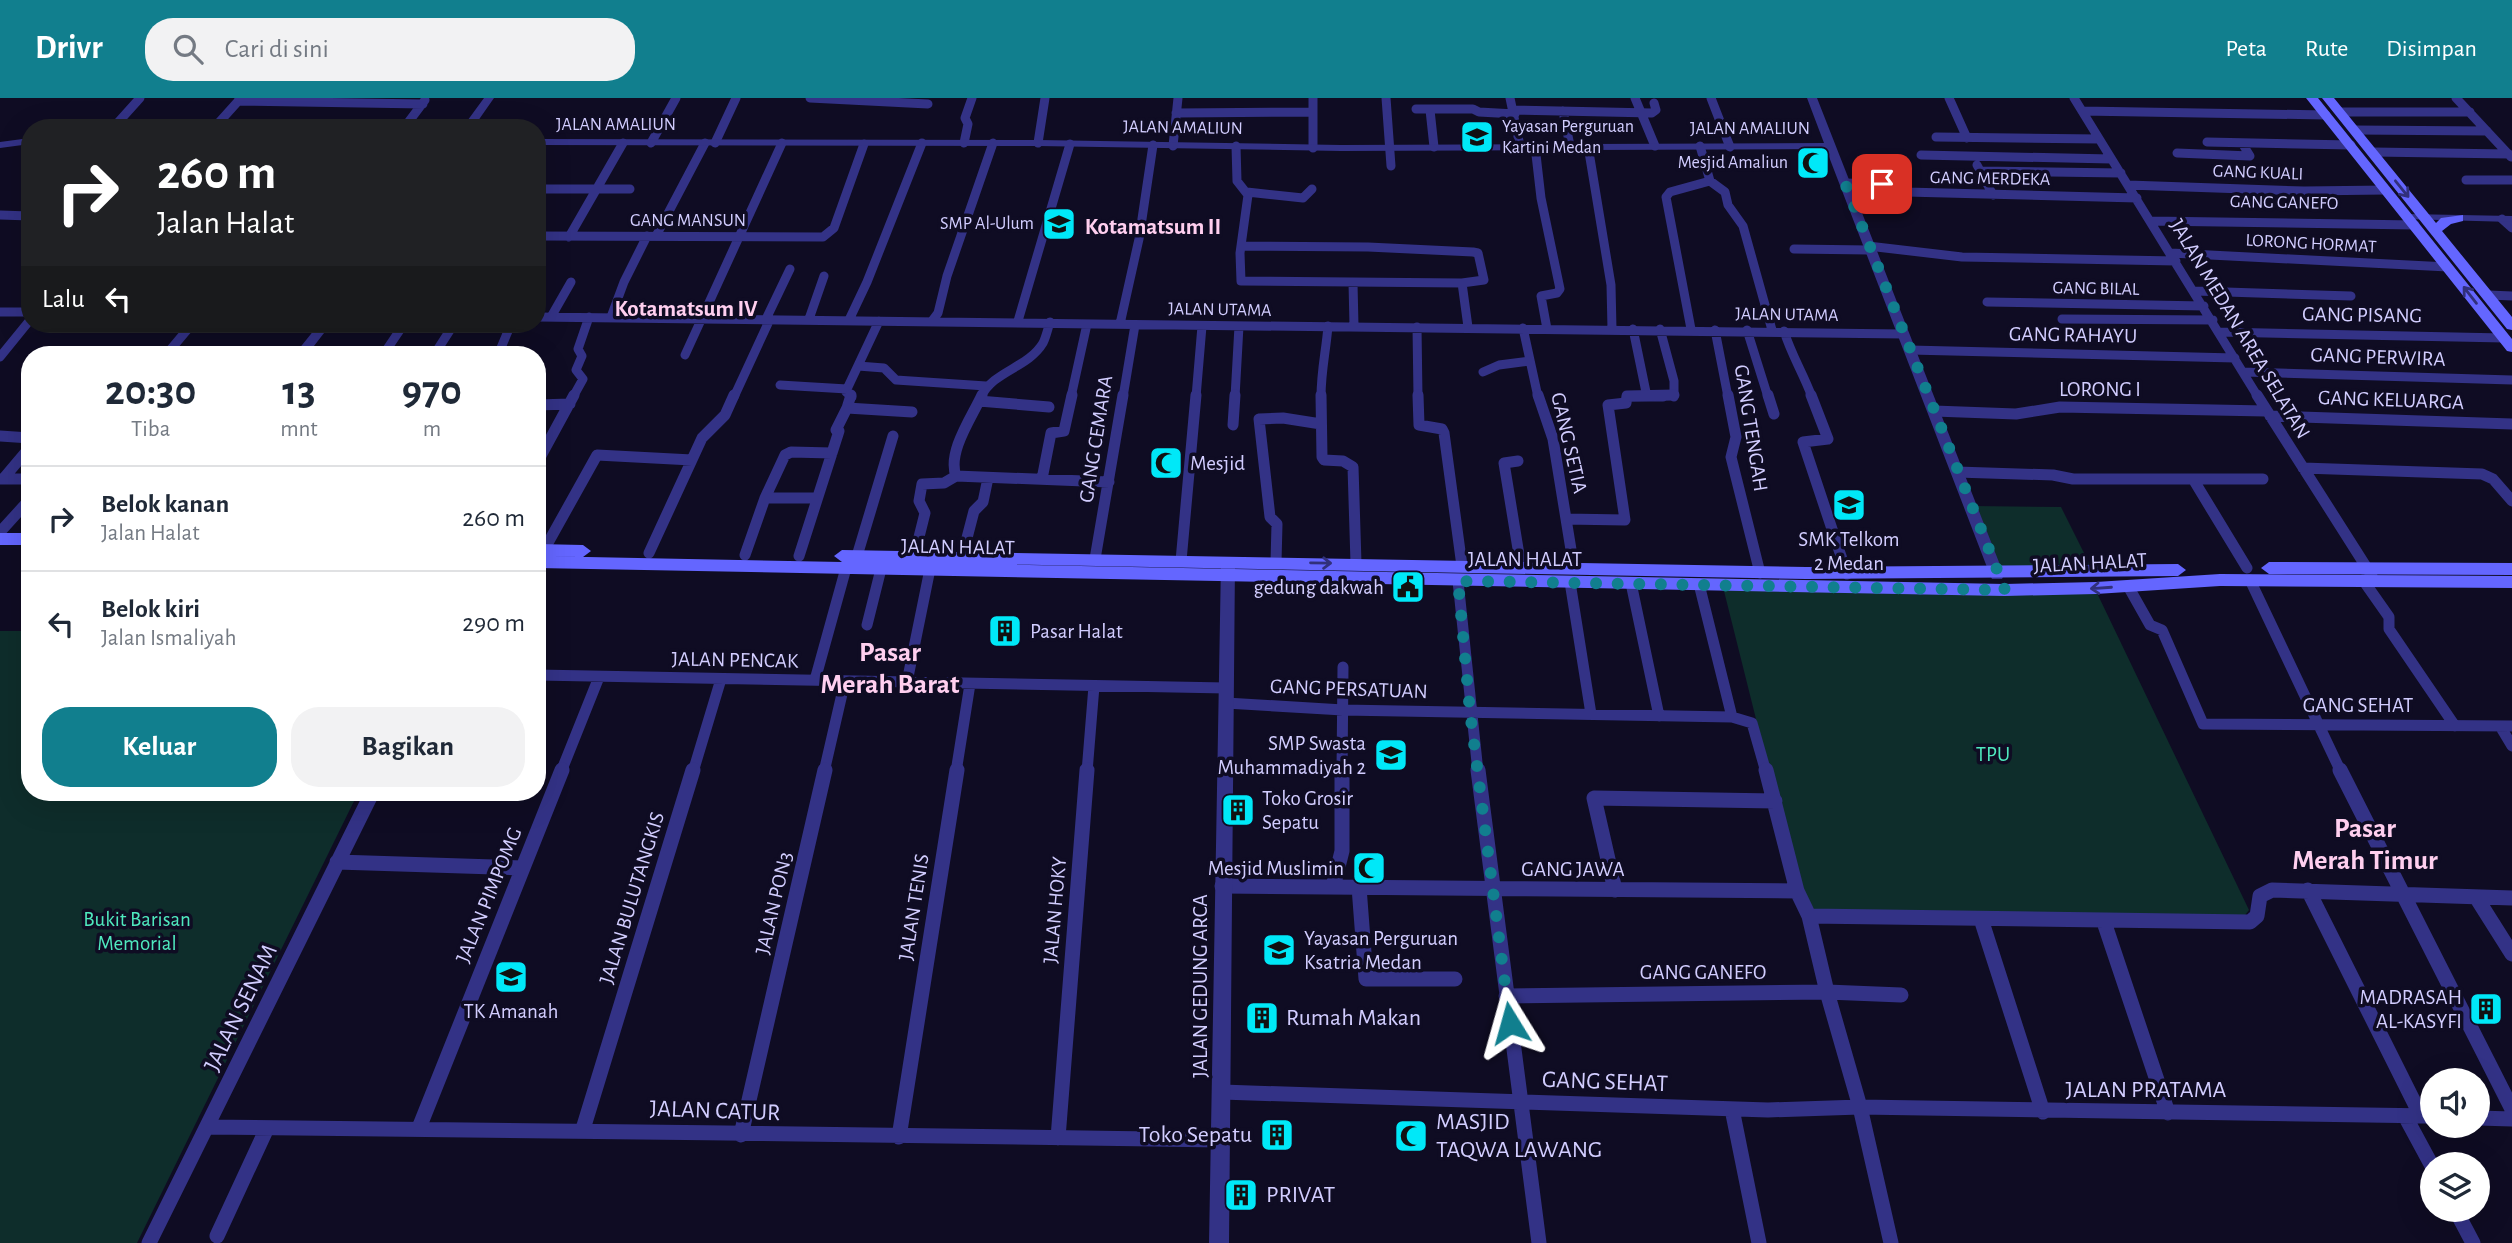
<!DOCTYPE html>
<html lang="id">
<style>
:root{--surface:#fff;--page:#f2f2f3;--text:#1f2937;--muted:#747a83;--line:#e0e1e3;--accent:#117f8e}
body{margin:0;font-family:"Alegreya Sans",sans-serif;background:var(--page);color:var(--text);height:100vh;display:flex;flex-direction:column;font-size:26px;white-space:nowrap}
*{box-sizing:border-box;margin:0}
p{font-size:23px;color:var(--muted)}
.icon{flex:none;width:38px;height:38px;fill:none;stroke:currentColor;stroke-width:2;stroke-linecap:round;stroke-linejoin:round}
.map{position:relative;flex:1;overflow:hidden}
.details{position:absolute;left:21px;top:248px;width:525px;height:455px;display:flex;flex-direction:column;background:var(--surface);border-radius:28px;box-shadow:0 7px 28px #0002}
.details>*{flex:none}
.guide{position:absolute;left:21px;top:21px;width:525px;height:214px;border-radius:28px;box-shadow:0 7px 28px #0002;background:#202124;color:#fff;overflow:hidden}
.fabs{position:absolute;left:2420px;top:970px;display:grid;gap:14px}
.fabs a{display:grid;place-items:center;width:70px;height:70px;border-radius:50%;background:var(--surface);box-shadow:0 7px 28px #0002;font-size:35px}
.pin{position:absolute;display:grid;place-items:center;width:60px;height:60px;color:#fff;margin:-30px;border-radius:14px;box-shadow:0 4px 10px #0006}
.me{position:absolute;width:77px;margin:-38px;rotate:352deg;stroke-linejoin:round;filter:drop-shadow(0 0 5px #0008)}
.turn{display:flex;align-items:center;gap:24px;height:147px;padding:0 21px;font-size:32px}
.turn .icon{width:91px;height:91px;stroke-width:2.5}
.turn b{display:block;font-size:49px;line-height:60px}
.then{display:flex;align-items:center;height:66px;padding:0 21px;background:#0003;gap:14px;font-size:26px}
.eta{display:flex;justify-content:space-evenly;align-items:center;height:119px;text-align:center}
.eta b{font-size:42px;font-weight:600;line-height:49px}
.cta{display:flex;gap:14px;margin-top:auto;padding:14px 21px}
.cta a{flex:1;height:80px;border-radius:28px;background:var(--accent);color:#fff;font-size:28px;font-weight:600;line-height:80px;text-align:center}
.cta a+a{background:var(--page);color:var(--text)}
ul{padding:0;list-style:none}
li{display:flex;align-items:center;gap:21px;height:105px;padding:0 21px;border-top:2px solid var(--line)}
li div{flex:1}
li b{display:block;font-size:26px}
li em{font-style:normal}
header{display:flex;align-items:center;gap:42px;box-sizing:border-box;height:98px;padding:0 35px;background:var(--accent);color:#fff}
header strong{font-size:33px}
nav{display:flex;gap:38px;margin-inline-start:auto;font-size:24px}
.search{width:490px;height:63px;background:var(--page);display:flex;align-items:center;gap:18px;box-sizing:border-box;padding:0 24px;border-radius:28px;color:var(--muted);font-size:26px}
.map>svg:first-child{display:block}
</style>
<header>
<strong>Drivr</strong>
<div class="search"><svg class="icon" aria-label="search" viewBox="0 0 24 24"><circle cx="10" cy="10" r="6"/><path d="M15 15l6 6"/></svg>Cari di sini</div>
<nav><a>Peta</a><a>Rute</a><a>Disimpan</a></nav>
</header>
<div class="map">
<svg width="2512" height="1145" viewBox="0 0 2512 1145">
<rect width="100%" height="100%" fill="#0f0c23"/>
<path fill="#0e2d2b" d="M1972,408L2061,409L2093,473L1999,471Z
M1723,489L2097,495L2249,812L2242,821L1815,812L1801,801Z
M0,533H30V695H358L137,1145H0Z"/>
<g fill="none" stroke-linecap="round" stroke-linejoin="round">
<path stroke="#333286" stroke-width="9" d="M810,0L928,6
M1313,0V50
M1386,0L1391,68
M1510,0L1520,48
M1635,0L1655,48
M1711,0L1730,49
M1949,0L1967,40
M2074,0L2258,299
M2456,0L2511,59
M238,3L423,6
M1416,11H1473L1479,14L1515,16
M1430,12L1434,49
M1514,12L1652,15L1656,12L1654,5
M1563,13L1570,48
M2082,13L2326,17
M2340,14H2470
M1176,15L1312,14
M113,30L140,0
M214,30L241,0
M404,30L425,2
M2355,32L2487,33
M1936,39L2099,41
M2207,44L2351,47
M651,45L676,0
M715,45L736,0
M964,45L968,26L965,20L972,0
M1038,45L1045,0
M1173,48L1178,0
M1236,48L1237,83L1248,97L1240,155L1241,183L1462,185L1484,182L1478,155L1473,154L1368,149L1241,148
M1535,48L1541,100L1560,191L1557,195L1541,198L1547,231
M1588,48L1611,187L1612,231
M1700,48L1710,83
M2373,54L2509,56
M2177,55L2250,58L2242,45
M1921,57L2111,61
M1977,67L1993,97
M1980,73L2121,75
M2466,82H2512
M1845,85L1882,86L1906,94L2137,100
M2128,87L2304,93L2386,92
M537,91H630
M1247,94L1303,100L1312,91
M0,117L30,118
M2502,121L2512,130
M2151,123L2415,127
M537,138L823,139L834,130L864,46
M656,138L705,45
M569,139L623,45
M1868,148L1962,159L2176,163
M1794,151L1869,152
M2171,155L2448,169
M1353,185L1354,228
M1462,185L1468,229
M2195,193L2351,198
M2489,197L2512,198
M1987,204L2204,208
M0,214H30
M537,219L1903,236
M551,219L571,184
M611,219L624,184L647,138
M766,221L790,171
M809,221L824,178
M2062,221L2213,222
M849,222L867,184L922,45
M932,223L938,215L947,178L993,45
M1018,223L1070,46
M1120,226L1139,141L1153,47
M1417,229L1418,299
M1523,230L1538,299
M1633,231L1647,299
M1660,231L1674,283V299
M1691,231L1666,99L1670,94L1710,83L1725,94L1728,107L1743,128L1772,232
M1715,232L1728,299
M1747,232L1768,299
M1784,233C1791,256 1803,275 1812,299
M2220,234L2504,240
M1910,252L2235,260
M166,257L192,226
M383,257L404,226
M434,257L454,226
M498,257L511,226
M685,257L782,45
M0,259L30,222
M858,268L884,270L896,282L986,288
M1483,274L1499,267L1530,263
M2244,274L2512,282
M780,287L847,291
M573,299L583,281L576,272L582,258L578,251L589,219
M734,299L770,221
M852,299L846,294L847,291L879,223
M981,299C993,273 1028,270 1043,245C1046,239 1048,230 1050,224
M1071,299L1087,226
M1123,299L1135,227
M1196,299L1202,228
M1235,299L1239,228
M1321,299C1321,273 1326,253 1328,228
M1627,299H1663"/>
<path stroke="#333286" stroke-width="11" d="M851,297L847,310L912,314
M1321,297L1322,359L1324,362L1343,363L1353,369L1356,465
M1418,297L1419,327L1442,331L1444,335L1462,468
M1538,297L1553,341L1574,470
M1728,297L1736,339L1731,359L1760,475
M1768,297L1774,316
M1811,297L1828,341L1803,344L1847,476
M2257,297L2372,478
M979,303L1049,309
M537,307L570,306
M1934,313L2016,316L2060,309L2266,313
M2270,318L2512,326
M1233,327L1235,297
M0,338L30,340
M1518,363L1504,365L1521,469
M537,365L574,297
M2303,370L2482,376L2493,381L2512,403
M1957,374L2053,377L2073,381H2263
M956,378C947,354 972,319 982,297
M956,378L1109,384
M0,381H30
M3,381L30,349
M1042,381L1051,335L1064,333L1072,297
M2193,381L2247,470
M765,400H817
M1566,421L1625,422L1608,307L1626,305L1627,298L1674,297
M0,434L30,401
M544,452L597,357L692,362
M649,455L702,340L725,317L734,297
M745,457L765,400L785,357L791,354L832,355
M799,458L839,333L836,332L847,310
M857,458L893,338
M914,459L925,415L919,403L922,386L944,385L956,378
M962,459L974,413L983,404L988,380
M1095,461L1123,297
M1181,463L1196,297
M1276,464L1277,426L1270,419L1259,321L1283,320L1321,326
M2250,482L2341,674
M2363,482L2389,519V531L2455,628
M1458,483L1478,674
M1570,484L1591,616
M1631,485L1659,618
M1699,486L1732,619
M2128,488L2150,527L2162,532L2203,626L2512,628
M867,527L881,471
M537,577L1226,590
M815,582L846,470
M907,584L930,471
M1226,605L1343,612L1732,619L1752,625L1766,674
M2500,628L2512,648
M561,674L599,579
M693,674L721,581
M824,674L845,583
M956,674L970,586
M1087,674L1094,588
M1342,674L1343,569"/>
<path stroke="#333286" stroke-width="15" d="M1478,672L1539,1145
M1766,672L1797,793L1809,818L1827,894L1860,1009L1891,1145
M2340,672L2512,1011
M337,764L522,770
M1222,788L1797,793
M1333,789L1342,753V672
M1359,789L1366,881H1455
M1615,792L1594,700L1775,703
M2308,792L2421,1018
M2476,799L2512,856
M1809,818L2250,824L2257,818L2260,798L2272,792L2512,800
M1981,821L2043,1014
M2104,824L2168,1015
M1506,898L1827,894L1901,897
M1222,994L1768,1012L1860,1009L2432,1018
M1732,1011L1759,1145
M2405,1018L2432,1068
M2478,1020L2512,1021
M208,1029C546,1031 883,1038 1221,1042
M419,1030L562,672
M583,1031L693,672
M741,1037L825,672
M899,1039L957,672
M1058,1040L1087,672
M2455,1111L2473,1145
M217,1138L267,1030
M149,1145L372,695"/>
<path fill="#333286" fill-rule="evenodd" d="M484,0H494L473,30H462Z
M1807,0H1817L2004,477L2002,481H1992L1990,477L1826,51L1341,53L1038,48L537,47V41L1038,42L1341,47L1824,45Z
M30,40V46L0,50V44Z
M2408,116L2512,118V124L2404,121V117Z
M319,226H331L307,257H294Z
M1228,459L1235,464L1229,1145H1209L1221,464Z"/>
<path fill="#6466ff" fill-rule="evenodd" d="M2306,0H2318L2512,241V254L2507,253Z
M2322,0H2334L2436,125L2441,120L2463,117V123L2451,126L2442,133L2512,219V232L2507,231Z
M0,435H30V447H0Z
M537,446L583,447L591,453L583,459L537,458Z
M842,452L1806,469L2178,466L2186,472L2178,478L1806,481L872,464L2005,486L2096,484L2220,476L2512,478V490L2220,488L2096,496L2005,498L537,470V458L842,464L834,458Z
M2269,464L2512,465V477L2269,476L2261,470Z"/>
</g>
<defs><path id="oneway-shaft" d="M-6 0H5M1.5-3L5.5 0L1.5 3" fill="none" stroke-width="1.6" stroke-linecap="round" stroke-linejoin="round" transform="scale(1.75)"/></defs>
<g stroke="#31307b">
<use href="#oneway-shaft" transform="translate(2402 91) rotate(51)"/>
<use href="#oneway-shaft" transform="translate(2470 197) rotate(-128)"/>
<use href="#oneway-shaft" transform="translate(1321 465) rotate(1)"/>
<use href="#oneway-shaft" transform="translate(2101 490) rotate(176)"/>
</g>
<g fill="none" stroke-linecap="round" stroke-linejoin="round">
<path stroke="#117f8e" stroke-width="12" stroke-dasharray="0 21.6" d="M1510,925L1470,614L1458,483L2005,492L1845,85L1882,86"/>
</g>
<defs>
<symbol id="school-square" viewBox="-11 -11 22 22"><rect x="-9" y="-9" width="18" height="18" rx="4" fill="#00e8f8" stroke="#0f0c23"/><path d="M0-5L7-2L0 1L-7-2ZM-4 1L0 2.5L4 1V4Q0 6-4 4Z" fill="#111"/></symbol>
<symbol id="mosque-square" viewBox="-11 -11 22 22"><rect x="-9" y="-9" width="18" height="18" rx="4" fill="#00e8f8" stroke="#0f0c23"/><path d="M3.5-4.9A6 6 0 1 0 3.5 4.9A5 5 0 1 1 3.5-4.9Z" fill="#111"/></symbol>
<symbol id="civic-square" viewBox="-11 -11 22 22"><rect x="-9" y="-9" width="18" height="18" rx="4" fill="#00e8f8" stroke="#0f0c23"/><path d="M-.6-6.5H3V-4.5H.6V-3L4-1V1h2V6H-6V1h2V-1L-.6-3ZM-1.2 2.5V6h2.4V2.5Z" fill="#111"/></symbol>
<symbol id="building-square" viewBox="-11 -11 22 22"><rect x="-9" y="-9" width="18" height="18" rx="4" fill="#00e8f8" stroke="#0f0c23"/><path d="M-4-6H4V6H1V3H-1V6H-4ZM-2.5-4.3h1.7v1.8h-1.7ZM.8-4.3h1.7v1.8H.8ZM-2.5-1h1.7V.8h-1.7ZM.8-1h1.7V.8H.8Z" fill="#111"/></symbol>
</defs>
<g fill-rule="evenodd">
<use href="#school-square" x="1458" y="20" width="38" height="38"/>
<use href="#mosque-square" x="1794" y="46" width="38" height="38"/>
<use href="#school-square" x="1040" y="107" width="38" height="38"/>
<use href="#mosque-square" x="1147" y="346" width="38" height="38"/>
<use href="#school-square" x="1830" y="388" width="38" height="38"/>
<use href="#civic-square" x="1389" y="470" width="38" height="38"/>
<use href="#building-square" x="986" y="514" width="38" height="38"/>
<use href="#school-square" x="1372" y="638" width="38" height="38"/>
<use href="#building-square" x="1219" y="693" width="38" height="38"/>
<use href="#mosque-square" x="1350" y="751" width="38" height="38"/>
<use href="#school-square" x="1260" y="833" width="38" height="38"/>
<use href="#school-square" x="492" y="860" width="38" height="38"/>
<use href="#building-square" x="2467" y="892" width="38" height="38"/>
<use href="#building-square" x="1243" y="901" width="38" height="38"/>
<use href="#building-square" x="1258" y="1018" width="38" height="38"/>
<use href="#mosque-square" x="1392" y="1019" width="38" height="38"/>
<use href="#building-square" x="1222" y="1078" width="38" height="38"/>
</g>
<g text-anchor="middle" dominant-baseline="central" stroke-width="7" stroke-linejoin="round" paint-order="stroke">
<g font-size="18" fill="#d2cdff" stroke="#0f0c23">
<text x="616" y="27">JALAN AMALIUN</text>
<text transform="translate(1183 30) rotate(1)">JALAN AMALIUN</text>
<text x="1750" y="31">JALAN AMALIUN</text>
<text transform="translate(2258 75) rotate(2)">GANG KUALI</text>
<text transform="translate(1990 81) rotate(1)">GANG MERDEKA</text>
<text transform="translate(2284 105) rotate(1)">GANG GANEFO</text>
<text x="688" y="123">GANG MANSUN</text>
<text transform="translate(2311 146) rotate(3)">LORONG HORMAT</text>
<text transform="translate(2096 191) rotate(1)">GANG BILAL</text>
<text transform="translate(1220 212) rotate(1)">JALAN UTAMA</text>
<text transform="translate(1787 217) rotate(1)">JALAN UTAMA</text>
</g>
<g font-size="18" fill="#d2cdff" stroke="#0f0c23" text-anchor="end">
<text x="1502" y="29" text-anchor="start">Yayasan Perguruan<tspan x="1502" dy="21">Kartini Medan</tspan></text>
<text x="1788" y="65">Mesjid Amaliun</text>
<text x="1034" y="126">SMP Al-Ulum</text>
</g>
<g font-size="21" fill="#d2cdff" stroke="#0f0c23">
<text transform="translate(2362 217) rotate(1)">GANG PISANG</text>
<text transform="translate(2240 231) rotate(59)">JALAN MEDAN AREA SELATAN</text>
<text transform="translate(2073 237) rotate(1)">GANG RAHAYU</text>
<text transform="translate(2378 259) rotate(2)">GANG PERWIRA</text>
<text x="2100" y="291">LORONG I</text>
<text transform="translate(2391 302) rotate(2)">GANG KELUARGA</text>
<text transform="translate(1751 330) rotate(81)">GANG TENGAH</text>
<text transform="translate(1096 341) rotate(-81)">GANG CEMARA</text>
<text transform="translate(1569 345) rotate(77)">GANG SETIA</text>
<text transform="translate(958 449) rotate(1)">JALAN HALAT</text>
<text x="1525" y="461">JALAN HALAT</text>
<text transform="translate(2090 465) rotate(-3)">JALAN HALAT</text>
<text transform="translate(735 562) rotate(1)">JALAN PENCAK</text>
<text transform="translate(1349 591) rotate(2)">GANG PERSATUAN</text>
<text x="2358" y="607">GANG SEHAT</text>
<text x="1573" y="771">GANG JAWA</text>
<text transform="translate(489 797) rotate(-68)">JALAN PIMPOMG</text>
<text transform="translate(632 800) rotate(-73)">JALAN BULUTANGKIS</text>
<text transform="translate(774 805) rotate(-77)">JALAN PON3</text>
<text transform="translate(914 809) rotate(-81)">JALAN TENIS</text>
<text transform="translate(1055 812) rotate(-85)">JALAN HOKY</text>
<text x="1703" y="874">GANG GANEFO</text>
<text transform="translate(1200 888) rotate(-90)">JALAN GEDUNG ARCA</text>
</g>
<g font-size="21" fill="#d2cdff" stroke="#0f0c23" text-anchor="start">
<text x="1190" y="365">Mesjid</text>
<text x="1849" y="441" text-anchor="middle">SMK Telkom<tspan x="1849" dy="24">2 Medan</tspan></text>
<text x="1384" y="489" text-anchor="end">gedung dakwah</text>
<text x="1030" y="533">Pasar Halat</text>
<text x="1366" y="645" text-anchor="end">SMP Swasta<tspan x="1366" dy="24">Muhammadiyah 2</tspan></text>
<text x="1262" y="700">Toko Grosir<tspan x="1262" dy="24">Sepatu</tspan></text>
<text x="1344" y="770" text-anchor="end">Mesjid Muslimin</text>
<text x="1304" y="840">Yayasan Perguruan<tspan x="1304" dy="24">Ksatria Medan</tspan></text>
<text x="2462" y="899" text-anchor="end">MADRASAH<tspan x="2462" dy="24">AL-KASYFI</tspan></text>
<text x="511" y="913" text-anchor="middle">TK Amanah</text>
</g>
<g font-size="21" fill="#4fe9be" stroke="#0f0c23">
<text x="1993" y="656">TPU</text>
<text x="137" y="821">Bukit Barisan<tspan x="137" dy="24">Memorial</tspan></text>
</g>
<g font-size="23" font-weight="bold" fill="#ffcfef" stroke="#0f0c23">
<text x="1153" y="129">Kotamatsum II</text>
<text x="686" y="211">Kotamatsum IV</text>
</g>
<g font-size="24" fill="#d2cdff" stroke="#0f0c23">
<text transform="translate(241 910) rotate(-64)">JALAN SENAM</text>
<text transform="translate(1605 984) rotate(2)">GANG SEHAT</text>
<text x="2146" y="992">JALAN PRATAMA</text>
<text transform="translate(715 1013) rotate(2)">JALAN CATUR</text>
</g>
<g font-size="24" fill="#d2cdff" stroke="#0f0c23" text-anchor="start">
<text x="1286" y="920">Rumah Makan</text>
<text x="1436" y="1024">MASJID<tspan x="1436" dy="28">TAQWA LAWANG</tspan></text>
<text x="1252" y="1037" text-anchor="end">Toko Sepatu</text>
<text x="1266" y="1097">PRIVAT</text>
</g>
<g font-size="28" font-weight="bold" fill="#ffcfef" stroke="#0f0c23">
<text x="890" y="555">Pasar<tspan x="890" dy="32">Merah Barat</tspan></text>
<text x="2365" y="731">Pasar<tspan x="2365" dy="32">Merah Timur</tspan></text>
</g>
</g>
</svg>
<div class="fabs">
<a><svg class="icon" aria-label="sound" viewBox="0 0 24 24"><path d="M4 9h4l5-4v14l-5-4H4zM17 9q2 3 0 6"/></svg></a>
<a><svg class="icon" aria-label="layers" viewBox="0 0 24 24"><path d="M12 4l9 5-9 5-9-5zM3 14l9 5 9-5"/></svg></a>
</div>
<div class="pin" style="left:1882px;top:86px;background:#d93025"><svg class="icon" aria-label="arrive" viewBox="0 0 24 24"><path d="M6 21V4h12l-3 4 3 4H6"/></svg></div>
<svg class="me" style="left:1510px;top:925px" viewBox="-20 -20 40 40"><path d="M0-17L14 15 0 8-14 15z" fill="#117f8e" stroke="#fff" stroke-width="4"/></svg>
<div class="guide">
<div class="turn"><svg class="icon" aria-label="right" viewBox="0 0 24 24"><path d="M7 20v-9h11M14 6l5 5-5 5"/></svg><div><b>260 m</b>Jalan Halat</div></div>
<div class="then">Lalu<svg class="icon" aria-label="left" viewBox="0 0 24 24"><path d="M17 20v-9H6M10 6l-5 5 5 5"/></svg></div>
</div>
<section class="details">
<div class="eta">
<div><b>20:30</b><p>Tiba</p></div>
<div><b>13</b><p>mnt</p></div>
<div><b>970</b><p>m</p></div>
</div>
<ul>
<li><svg class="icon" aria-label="right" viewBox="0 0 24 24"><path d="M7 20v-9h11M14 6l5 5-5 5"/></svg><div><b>Belok kanan</b><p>Jalan Halat</p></div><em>260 m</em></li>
<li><svg class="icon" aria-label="left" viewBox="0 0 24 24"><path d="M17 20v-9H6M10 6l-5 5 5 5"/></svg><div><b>Belok kiri</b><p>Jalan Ismaliyah</p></div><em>290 m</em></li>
</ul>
<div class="cta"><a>Keluar</a><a>Bagikan</a></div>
</section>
</div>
